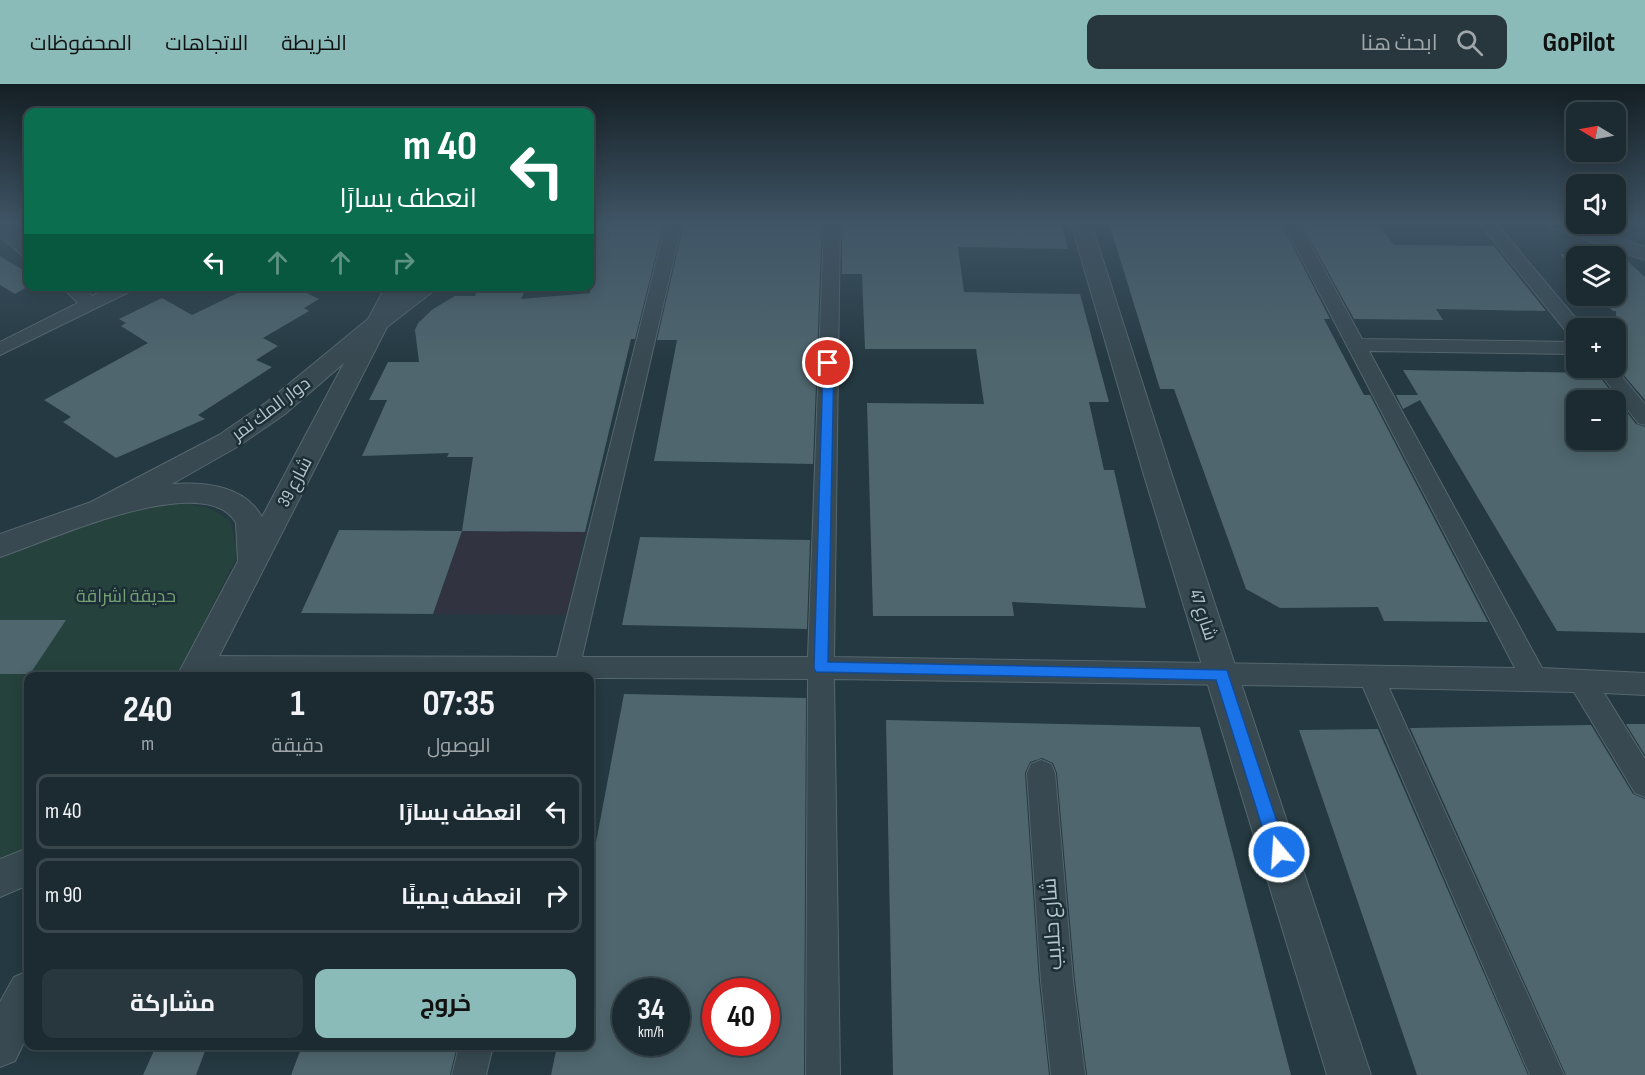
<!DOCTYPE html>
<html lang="ar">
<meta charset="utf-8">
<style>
:root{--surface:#1b2b31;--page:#28373d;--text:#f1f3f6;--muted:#a0a7ab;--line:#39474d;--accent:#8bbbb9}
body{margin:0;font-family:"Sofia Sans Condensed",Cairo,sans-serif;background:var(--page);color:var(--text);direction:rtl;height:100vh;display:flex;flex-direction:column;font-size:22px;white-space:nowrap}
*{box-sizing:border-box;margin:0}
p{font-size:20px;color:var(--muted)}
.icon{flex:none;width:33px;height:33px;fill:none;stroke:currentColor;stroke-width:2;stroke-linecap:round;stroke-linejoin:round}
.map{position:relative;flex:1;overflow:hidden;direction:ltr}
.sheet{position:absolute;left:24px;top:588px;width:570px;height:378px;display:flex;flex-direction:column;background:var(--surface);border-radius:12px;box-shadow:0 3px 15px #0003,0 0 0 2px var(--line);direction:rtl}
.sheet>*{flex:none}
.banner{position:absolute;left:24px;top:24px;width:570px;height:183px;border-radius:12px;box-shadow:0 3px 15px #0003,0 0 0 2px var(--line);direction:rtl;background:#0b6e4f;color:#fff;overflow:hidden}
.needle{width:39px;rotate:280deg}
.tools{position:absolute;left:1566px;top:18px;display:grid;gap:12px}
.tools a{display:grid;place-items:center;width:60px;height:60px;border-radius:12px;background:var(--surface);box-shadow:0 3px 15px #0003,0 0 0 2px var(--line);font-size:30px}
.speed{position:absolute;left:612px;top:894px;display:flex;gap:12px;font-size:30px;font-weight:700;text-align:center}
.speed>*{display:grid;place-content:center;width:78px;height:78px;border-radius:50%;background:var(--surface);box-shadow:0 3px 15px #0003,0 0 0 2px var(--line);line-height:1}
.speed small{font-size:15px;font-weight:400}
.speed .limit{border:9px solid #d22;background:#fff;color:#111}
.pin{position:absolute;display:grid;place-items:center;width:51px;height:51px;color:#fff;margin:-26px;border:3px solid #fff;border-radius:50%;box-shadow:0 2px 6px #0007}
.me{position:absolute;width:66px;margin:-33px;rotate:342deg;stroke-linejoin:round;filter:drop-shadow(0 0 4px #0008)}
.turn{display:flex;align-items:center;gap:21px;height:126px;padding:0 18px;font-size:27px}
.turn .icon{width:78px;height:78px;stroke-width:2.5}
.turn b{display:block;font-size:42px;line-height:51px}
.lanes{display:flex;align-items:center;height:57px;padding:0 18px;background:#0003;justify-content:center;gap:30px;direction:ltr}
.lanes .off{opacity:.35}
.eta{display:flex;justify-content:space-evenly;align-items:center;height:102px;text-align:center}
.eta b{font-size:36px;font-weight:700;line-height:42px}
.button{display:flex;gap:12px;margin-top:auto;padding:12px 18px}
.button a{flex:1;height:69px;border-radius:12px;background:var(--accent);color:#111;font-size:24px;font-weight:700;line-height:69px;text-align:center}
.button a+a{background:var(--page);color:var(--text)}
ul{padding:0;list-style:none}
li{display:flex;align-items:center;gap:18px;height:75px;margin:0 12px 9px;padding:0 6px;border:3px solid var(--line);border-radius:12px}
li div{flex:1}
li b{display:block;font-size:22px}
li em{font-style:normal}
header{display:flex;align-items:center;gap:36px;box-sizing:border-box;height:84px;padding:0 30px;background:var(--accent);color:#111}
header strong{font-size:28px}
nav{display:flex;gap:33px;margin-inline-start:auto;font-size:21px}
.search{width:420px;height:54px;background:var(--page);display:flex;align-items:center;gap:15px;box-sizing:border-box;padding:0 21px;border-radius:12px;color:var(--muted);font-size:22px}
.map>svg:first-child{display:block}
</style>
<header>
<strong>GoPilot</strong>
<div class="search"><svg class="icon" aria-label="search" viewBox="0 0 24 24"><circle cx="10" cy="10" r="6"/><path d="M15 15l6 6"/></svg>ابحث هنا</div>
<nav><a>الخريطة</a><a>الاتجاهات</a><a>المحفوظات</a></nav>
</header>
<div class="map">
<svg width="1645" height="991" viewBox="0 0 1645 991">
<rect width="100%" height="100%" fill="#243941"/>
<path fill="#313341" d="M462,447L585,448L566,531L433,530Z"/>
<path fill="#26423d" d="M181,418L212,425L230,437L238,470L177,592H28V767L0,776V470L120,428Z"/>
<path fill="#4f666e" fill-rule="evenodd" d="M590,139H664L635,255H631L585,448L462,447L473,373H447L449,369L362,372L387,316H369L388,278H419L415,246L418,239L433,225L455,212H475L479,202H527L521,215L590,209Z
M684,139H822L813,380L654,377L677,256H657Z
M842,139H1061L1068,165L958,163L964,208L1080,210L1109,318H1089L1104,386H1114L1146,524L1012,518L1014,532H873L867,319L984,320L976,265H865L862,190H842Z
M1109,139H1281L1330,235H1324L1364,311H1370L1488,538L1384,537L1378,523L1280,524L1246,505L1174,305H1160Z
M1301,139H1377L1394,161L1494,162L1546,227L1436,225L1443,236L1354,235Z
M1560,170H1620L1645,193V316L1616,282V227H1613L1598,212H1616V172H1576V188Z
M0,172L28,189L29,202L15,210L0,201Z
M252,202H293L319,215L304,224L309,227L263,254L278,262L256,276L272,283L198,331L205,335L116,374L63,338L71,333L44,316L148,259L121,242L126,239L119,235L162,214L192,231Z
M1403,286L1597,289L1636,340L1645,343V549L1557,547L1420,316L1403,325L1396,311H1418ZM1576,316H1616V356H1576Z
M339,446L462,447L433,530L301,529Z
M640,453L810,456L807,545L622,541Z
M0,536H66L30,590H0Z
M624,610L806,614L804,991H551L557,962H590V790ZM626,908H676V958H626ZM716,908H766V958H716Z
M886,636L1200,643L1291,991H1087L1075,897L1057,689L1053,679L1042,674L1030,678L1025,689L1039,897L1049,991H893Z
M1626,640H1645V671Z
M1591,641L1633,710L1645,715V991H1566L1410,644Z
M1378,645L1528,991H1417L1299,646Z
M156,962H207L196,991H143Z
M302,962H457L450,991H291Z"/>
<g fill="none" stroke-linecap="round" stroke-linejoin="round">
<defs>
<path id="minor" d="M0,139H6L28,159V172L22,171L0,152Z
M666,139H682L582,573H808L824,139H840L834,573L1515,584L1283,139H1299L1362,255L1576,258V270L1369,267L1542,584L1645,589V611L1604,609L1645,675V713L1635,709L1574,608L1389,604L1564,991H1530L1363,603L834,595L840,991H806L808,595L194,592L189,591L185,583L189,575L198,572L557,573Z
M1479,139H1496L1583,243L1584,244H1576V253L1569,251Z
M61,202H81L92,212L112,202H136L133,206L0,271V258L78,219Z
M1596,284H1615L1645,320V341L1638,339Z
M1041,676L1051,680L1055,689L1073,897L1085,991H1051L1041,897L1027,689L1031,680Z
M459,962H493L486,991H452Z"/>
<path id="tertiary" d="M1071,139H1091L1171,388L1371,991H1327L1143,388Z
M1546,139H1575L1645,163V176L1549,143Z
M386,202H408L404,209L414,202H440L387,243L209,592H177L238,477L236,439C205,383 44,459 0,473V450L91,418L219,351L267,318L368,235ZM344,279L262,433C244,401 205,398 172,400L237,363L285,330Z
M28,764V801L0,813V775Z
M28,887V950L15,977L0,983V918L14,893Z"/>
</defs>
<use href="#minor" stroke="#56676e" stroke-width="2"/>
<use href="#tertiary" stroke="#56676e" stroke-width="2"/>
<use href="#minor" fill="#384951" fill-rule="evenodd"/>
<use href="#tertiary" fill="#384951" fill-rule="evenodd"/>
</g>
<linearGradient id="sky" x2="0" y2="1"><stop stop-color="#141f24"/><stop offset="0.5" stop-color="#3f5465"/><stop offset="1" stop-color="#3f5465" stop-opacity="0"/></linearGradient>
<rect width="1645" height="277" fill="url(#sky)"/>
<path fill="#1a73e8" stroke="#114b97" stroke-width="1.5" d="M828,276L834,279L828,578L1227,586L1287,768L1285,774L1279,776L1273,774L1270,768L1216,596L816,588L814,584L823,279Z"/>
<g text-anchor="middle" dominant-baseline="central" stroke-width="5" stroke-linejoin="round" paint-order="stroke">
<g font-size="18" fill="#b5c4cb" stroke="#1d2f36">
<text transform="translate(271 325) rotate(-37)">دوار المك نمر</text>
<text transform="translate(295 398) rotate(-62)">شارع 39</text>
<text transform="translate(1203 531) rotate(72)">شارع 47</text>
</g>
<g font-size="18" fill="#75a272" stroke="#1d2f36">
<text x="126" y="512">حديقة اشراقة</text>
</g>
<g font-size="21" fill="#b5c4cb" stroke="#1d2f36">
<text transform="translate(1052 840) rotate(-94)">شارع حلايب</text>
</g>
</g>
</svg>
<div class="tools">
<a><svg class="needle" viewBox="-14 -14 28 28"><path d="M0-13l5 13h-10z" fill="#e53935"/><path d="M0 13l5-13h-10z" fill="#a0a7ab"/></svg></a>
<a><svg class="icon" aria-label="sound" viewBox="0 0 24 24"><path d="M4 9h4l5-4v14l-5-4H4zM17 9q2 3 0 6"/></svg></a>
<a><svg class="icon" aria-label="layers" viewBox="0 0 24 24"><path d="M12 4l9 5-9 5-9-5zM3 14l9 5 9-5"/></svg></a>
<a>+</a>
<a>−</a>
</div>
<div class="speed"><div>34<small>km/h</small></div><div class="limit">40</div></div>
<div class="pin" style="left:828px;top:279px;background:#d93025"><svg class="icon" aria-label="arrive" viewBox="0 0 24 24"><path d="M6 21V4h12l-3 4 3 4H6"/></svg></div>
<svg class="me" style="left:1279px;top:768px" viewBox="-20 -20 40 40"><circle r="17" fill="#1a73e8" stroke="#fff" stroke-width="3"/><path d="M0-11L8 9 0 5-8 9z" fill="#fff"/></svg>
<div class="banner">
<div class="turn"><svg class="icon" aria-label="left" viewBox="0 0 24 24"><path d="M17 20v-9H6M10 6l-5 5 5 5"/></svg><div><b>40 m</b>انعطف يسارًا</div></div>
<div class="lanes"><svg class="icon" aria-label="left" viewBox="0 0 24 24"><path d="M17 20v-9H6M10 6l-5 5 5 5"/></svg><svg class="icon off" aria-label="ahead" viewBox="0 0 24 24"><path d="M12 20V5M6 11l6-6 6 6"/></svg><svg class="icon off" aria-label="ahead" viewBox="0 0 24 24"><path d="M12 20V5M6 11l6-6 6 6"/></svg><svg class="icon off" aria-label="right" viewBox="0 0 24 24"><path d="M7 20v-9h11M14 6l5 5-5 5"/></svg></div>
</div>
<section class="sheet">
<div class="eta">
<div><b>07:35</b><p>الوصول</p></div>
<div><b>1</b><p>دقيقة</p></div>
<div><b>240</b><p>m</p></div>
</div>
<ul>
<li><svg class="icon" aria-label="left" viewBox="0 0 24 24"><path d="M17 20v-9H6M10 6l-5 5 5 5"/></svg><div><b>انعطف يسارًا</b></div><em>40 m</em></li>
<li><svg class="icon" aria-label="right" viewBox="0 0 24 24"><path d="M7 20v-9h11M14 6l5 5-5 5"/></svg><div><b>انعطف يمينًا</b></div><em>90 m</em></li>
</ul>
<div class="button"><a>خروج</a><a>مشاركة</a></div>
</section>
</div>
